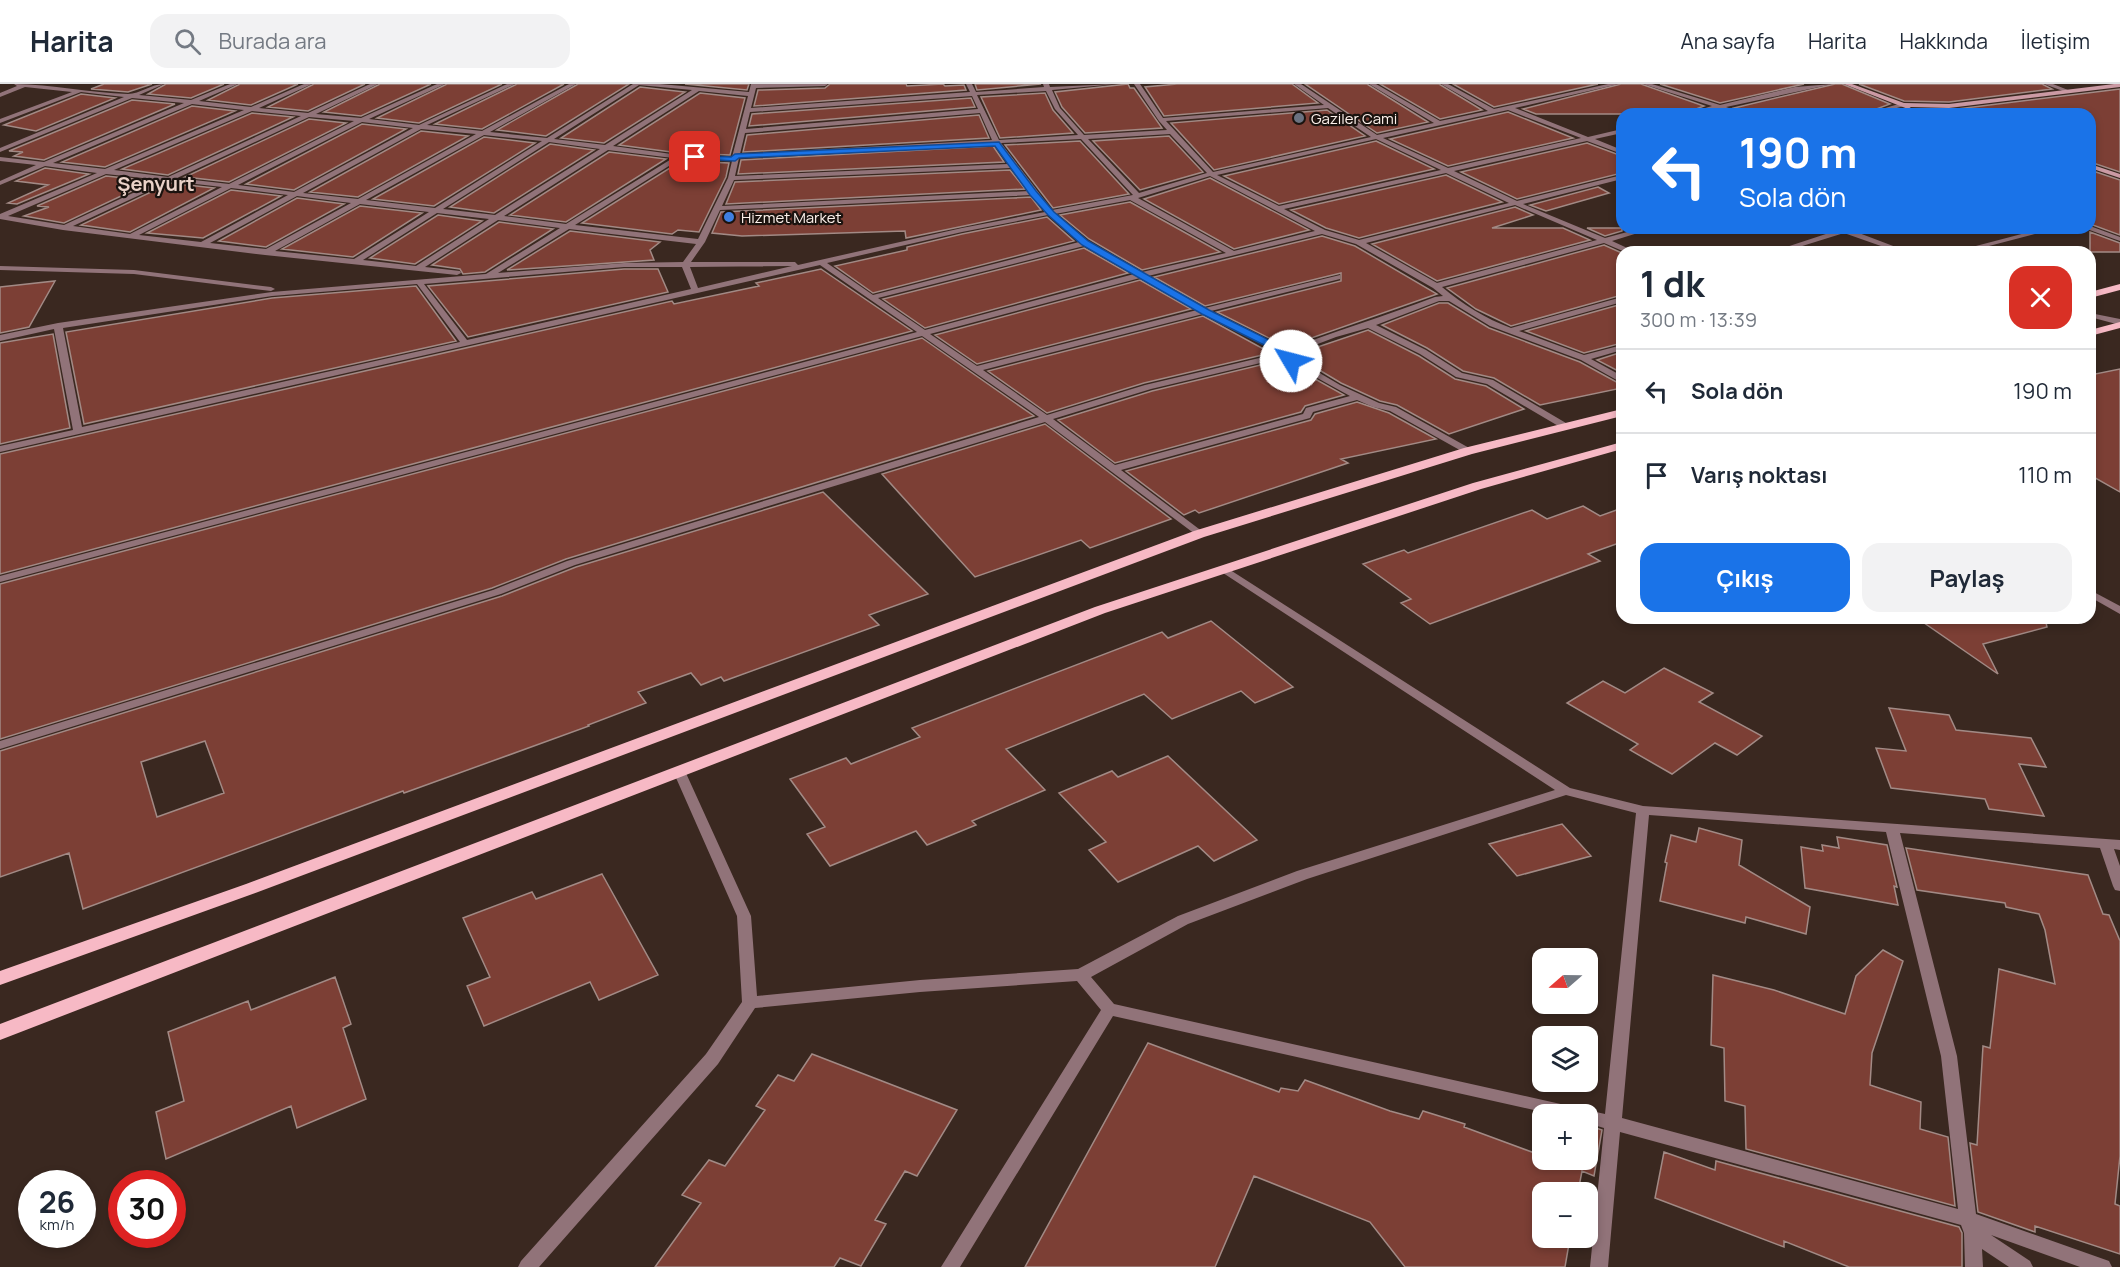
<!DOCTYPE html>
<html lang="tr">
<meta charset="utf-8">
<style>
:root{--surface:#fff;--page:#f2f2f3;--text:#1f2937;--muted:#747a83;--line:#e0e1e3;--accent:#1a73e8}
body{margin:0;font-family:Manrope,sans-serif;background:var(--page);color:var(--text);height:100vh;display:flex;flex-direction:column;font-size:22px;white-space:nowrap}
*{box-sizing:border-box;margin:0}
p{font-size:20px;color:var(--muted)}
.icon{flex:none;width:33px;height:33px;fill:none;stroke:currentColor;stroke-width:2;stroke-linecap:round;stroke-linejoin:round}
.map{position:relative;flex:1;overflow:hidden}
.panel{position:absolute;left:1616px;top:162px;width:480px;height:378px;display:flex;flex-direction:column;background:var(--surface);border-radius:18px;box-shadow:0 3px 9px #0003}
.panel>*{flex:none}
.top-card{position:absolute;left:1616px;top:24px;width:480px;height:126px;border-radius:18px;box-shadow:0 3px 9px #0003;background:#1a73e8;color:#fff;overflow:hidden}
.needle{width:39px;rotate:250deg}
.fabs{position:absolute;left:1532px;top:864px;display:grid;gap:12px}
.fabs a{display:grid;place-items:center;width:66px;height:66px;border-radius:12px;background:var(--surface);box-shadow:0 3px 9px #0003;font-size:30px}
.speed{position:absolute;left:18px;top:1086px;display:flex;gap:12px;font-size:30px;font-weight:700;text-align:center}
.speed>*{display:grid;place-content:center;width:78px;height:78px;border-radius:50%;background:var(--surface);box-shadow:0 3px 9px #0003;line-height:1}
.speed small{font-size:15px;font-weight:400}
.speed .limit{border:9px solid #d22;background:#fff;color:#111}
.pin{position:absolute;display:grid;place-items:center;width:51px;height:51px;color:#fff;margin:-26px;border-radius:12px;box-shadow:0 3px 9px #0006}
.me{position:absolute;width:66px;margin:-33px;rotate:307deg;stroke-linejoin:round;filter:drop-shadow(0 0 4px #0008)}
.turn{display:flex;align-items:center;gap:21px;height:126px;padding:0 24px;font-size:27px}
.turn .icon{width:78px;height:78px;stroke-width:2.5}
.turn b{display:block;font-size:42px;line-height:51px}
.round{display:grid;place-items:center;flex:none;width:63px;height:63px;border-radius:18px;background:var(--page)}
.head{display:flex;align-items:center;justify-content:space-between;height:102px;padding:0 24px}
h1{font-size:36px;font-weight:700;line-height:45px}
.cta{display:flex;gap:12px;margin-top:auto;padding:12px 24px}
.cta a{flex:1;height:69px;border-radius:18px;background:var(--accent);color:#fff;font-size:24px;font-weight:700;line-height:69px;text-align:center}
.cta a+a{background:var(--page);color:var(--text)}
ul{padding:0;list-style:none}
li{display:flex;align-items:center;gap:18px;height:84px;padding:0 24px;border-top:2px solid var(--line)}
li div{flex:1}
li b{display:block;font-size:22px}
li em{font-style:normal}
header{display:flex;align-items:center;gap:36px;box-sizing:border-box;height:84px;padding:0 30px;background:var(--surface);border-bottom:2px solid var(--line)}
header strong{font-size:28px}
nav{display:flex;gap:33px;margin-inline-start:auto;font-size:21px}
.search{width:420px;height:54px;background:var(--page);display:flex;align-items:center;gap:15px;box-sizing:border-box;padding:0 21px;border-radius:18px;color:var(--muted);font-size:22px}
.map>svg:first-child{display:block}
</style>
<header>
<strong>Harita</strong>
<div class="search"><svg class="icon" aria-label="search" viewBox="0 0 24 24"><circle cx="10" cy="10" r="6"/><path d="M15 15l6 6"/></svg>Burada ara</div>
<nav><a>Ana sayfa</a><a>Harita</a><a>Hakkında</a><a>İletişim</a></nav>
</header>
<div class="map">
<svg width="2120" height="1183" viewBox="0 0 2120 1183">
<rect width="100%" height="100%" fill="#3a2820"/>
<path fill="#7c3f35" stroke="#a28a85" stroke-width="1.5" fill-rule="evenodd" d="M104,0H152L128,8L91,5Z
M166,0H224L191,14L148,10Z
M240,0H298L251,21L208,16Z
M314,0H365L308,27L268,23Z
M380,0H431L361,32L324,28Z
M447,0H502L419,39L377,34Z
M517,0H564L482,45L435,40Z
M578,0H629L546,52L497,46Z
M685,0H749L747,6Z
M830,0H906L907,2L943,0L945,2L964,1L966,6L754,22L758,6L825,4Z
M975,0H1041L977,6Z
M1128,0L1130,4H1134L1162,44L1085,49L1062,23L1055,8Z
M1177,0H1292L1318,19L1164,32L1145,3Z
M1305,0H1367L1428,38L1377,49Z
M1380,0H1439L1482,26L1440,35Z
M1453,0H1598L1494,23Z
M1621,0H1641L1704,22L1683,30H1536L1523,25Z
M1660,0H1804L1720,19Z
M1835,0H1842L1890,20L1863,30H1748L1734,24Z
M1859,0H2042L2052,5L1949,18L1904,17Z
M640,3L685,8L604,59L561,54Z
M2120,5V88L2090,78V30H1883L1902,25L1907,27L1949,26Z
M700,9L745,14L730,71L679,69L619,61Z
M1045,9L1053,26L1073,49L1000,54L981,13Z
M81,10L115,14L36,47L4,41Z
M971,14L975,23L749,42L752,30Z
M132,16L175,20L44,76L14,72L23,68L9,67Z
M192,22L235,27L105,83L62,78Z
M1327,26L1365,52L1214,86L1171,39Z
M1508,28L1573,54L1448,82L1390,55Z
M252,29L293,33L168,91L122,85Z
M979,31L989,54L743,68L747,51Z
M309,35L346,39L229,98L185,93Z
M362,40L406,45L294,106L246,100Z
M421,47L468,52L358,113L310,108Z
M1169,52L1203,88L1140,106L1093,57Z
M484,53L535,59L434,122L373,115Z
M1080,57L1129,110L1053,124L1005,61Z
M1376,57L1434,85L1279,120L1224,92Z
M1587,59L1622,72V89L1517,115L1461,88Z
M550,60L594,66L494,129L450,123Z
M993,62L1004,78L738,90L741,76Z
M609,68L666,75L566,138L510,131Z
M681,77L729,79L726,93L699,148L678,146L672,150L582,139Z
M45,84L89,90L17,120L8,119L48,101L16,97Z
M1010,86L1025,105L726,120L735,98Z
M2090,86L2120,96V151L2090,140Z
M1446,91L1502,118L1359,154L1326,144L1291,126Z
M106,92L153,97L64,139L24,132L49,123L37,122Z
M1210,94L1309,146L1234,165L1144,115Z
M170,99L214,104L130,148L81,141Z
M1598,103L1609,109L1546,127L1530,121Z
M231,106L281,112L203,154L147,149Z
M1031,113L1041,126L906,154L905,147L742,152L712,149L721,128Z
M297,114L344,120L266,163L219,157Z
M1130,118L1220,168L1142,186L1089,155L1060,131Z
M360,122L422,129L353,173L282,165Z
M1515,123L1533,131L1492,144H1563L1590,156L1437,197L1372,160Z
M438,131L482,137L415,180L370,174Z
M1047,133L1074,157L873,209L835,182L907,166V163L962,150Z
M499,138L553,145L485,188L463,190L460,185L432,181Z
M1587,144H1622V147L1605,152Z
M570,147L660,158L650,166L654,176L507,186Z
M2090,148L2120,159V168H2090Z
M1322,152L1355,162L1437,210L1283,264L1275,257L1217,228L1341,197V189L1205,222L1154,193Z
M1604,161L1622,169V211L1511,242L1476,225L1447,204Z
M1084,164L1128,189L925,244L883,215Z
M624,185H658L668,208L468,253L428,202Z
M821,185L912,247L0,490V370L672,217L674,220L759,202L756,199Z
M1140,196L1191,225L977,280L935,251Z
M55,197L29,243L0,249V203Z
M416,202L456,257L84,340L66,248L272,214Z
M1439,219H1448L1489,244L1580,278L1622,301V304L1540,321L1494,294L1463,287L1427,264L1382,241Z
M1622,220V259L1584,269L1526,247Z
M1203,232L1271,269L1144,299L1047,329L988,287Z
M1368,246L1419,272L1455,295L1486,302L1524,325L1449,350L1397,321L1380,317L1341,299L1294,271Z
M53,250L70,344L0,360V259Z
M922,254L1034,332L566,475L492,504L0,655V500Z
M1622,268V289L1597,276Z
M1281,276L1344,311L1305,322L1301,328L1115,379L1058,336L1152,307Z
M2120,285V408L2090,391V291Z
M1357,318L1389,329L1436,355L1341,375L1348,379L1199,429L1195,426L1184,431L1126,387L1311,336L1315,330Z
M1045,340L1171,435L1090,464L1081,456L975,493L882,390Z
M823,408L928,510L869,531L879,541L724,597L721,593L701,601L691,589L638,608L646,619L588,641L589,642L404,709L403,707L83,825L69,769L0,793V667L502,512L576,483ZM205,657L224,709L157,733L141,678Z
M1583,422L1600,432L1622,424V458L1588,470L1600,477L1430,540L1401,519L1411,515L1363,480L1404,466L1408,469L1532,426L1547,435Z
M1917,534H2045L2047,543L1983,560L1998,590Z
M1211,537L1293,603L1255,619L1241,607L1172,635L1144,610L1006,665L1045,706L972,737L976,741L927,761L916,747L830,782L807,750L825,743L790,695L846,674L851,680L920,653L912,644L1162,548L1168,554Z
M1664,584L1713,609L1699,618L1762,652L1737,671L1715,659L1672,690L1630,666L1638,660L1567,619L1603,597L1625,609Z
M1889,624L1949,631L1956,646L2031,654L2046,683L2019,680L2044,732L1989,725L1985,715L1891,704L1876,664L1906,667Z
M1168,672L1257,756L1214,777L1198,762L1118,798L1089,766L1106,758L1059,709L1112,687L1118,693Z
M1562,740L1591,772L1517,792L1489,760Z
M1699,744L1742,756L1739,781L1810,823L1806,850L1746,833L1745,839L1660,817L1667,779L1665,778L1671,751L1696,758Z
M1837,753L1887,761L1897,803L1894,802L1898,821L1805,804L1801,763L1823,767L1822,761L1839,764Z
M1906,764L2088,791L2103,830L2109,831L2120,857V1072L2115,1120L2120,1122V1170L2035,1142V1148L1978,1128L1970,1059L1977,1061L1983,962L1990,964L1999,885L2055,900L2045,846L2039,830L2006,823L2005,819L1917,806Z
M602,790L658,891L599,916L590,898L484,942L467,902L490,893L463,834L532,808L536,815Z
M1883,866L1903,877L1872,969L1870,1001L1921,1018L1920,1045L1948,1053L1955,1122L1746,1065L1745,1022L1725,1017L1724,964L1711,961L1713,891L1774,906L1845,930L1856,892Z
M335,893L351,940L343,944L366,1015L297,1044L291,1022L166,1075L156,1028L184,1017L168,948L248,917L251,926Z
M1148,959L1279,1008L1281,1004L1298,1007L1305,996L1390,1027L1419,1035L1423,1027L1465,1040L1464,1043L1540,1071L1542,1064V1076H1587V1041L1602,1046L1594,1092L1582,1087L1578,1108H1542V1154H1570L1565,1183H1405L1370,1138L1254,1092L1215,1183H1025Z
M812,970L957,1026L917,1092L905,1087L875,1136L886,1140L861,1182L840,1174L834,1183H655L701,1119L682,1111L709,1076L725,1082L765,1026L756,1022L778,991L794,997Z
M1664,1068L1715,1086L1716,1077L1959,1143L1962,1149V1183H1849L1784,1157V1163L1655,1114Z"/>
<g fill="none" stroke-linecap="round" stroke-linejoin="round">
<path fill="#917379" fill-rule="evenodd" d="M14,0C52,0 90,9 128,10C140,10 151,0 164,0L139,11L191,16L230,0H238L199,17L251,23L304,0H312L259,24L308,29L370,0H378L316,30L361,34L437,0H445L369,35L419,41L507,0H515L427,41L482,47L569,0H576L490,48L547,54L633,0H660L749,8L751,0H828L825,2L756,4L751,24L970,8L966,0H972L976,8L1044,3L1043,0H1049L1050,3L1116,0L1052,6L1060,24L1084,51L1167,46L1159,37L1134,0H1140L1163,34L1324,21L1294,0H1301L1377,51L1434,39L1369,0H1376L1440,37L1488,27L1441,0H1448L1494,25L1608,0H1619L1515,24L1588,53L1622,45V49L1595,55L1622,66V70L1587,57L1454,87L1517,117L1622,91V95L1523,120L1605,154L1642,144H1654L1612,157L1636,168H1625L1604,159L1442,203C1462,220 1486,235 1511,244L1622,213V218L1519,247L1584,271L1622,261V266L1591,275L1622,292V299L1581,276L1490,242L1449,217H1439L1376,241L1426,266L1462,289L1493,296L1566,339V343H1560L1487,300L1456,293L1420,270L1368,244L1336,253L1289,271L1340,301L1379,319L1396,323L1471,365V369H1465L1390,327L1373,323L1357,316L1313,328L1310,334L1121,386L1203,448L1204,450L1203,452L1199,453L1045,338L575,481L501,510L0,665V657L493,506L567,477L1039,333L922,252L0,498V492L917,248L820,181L0,368V362L73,346L54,245L0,257V251L58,239L272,208L486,190L560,144L498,136L425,183L460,187L461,189L457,191L265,171L63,146L0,135V130L97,89L45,82L0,101V97L36,81L0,77V73L44,78L184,19L132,14L0,68V64L124,13L81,8L0,39V35L72,8L25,3L0,13V9L17,2ZM639,1L692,6L605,61L554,55ZM699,7L748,12L732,73L679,71L613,62ZM1046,7L1055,25L1078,51L999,56L977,11ZM972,12L978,25L746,45L750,28ZM192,20L244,26L105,85L53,79ZM1328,24L1371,53L1213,88L1166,37ZM1508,26L1581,54L1448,84L1383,54ZM252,27L301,32L168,93L114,86ZM980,29L992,56L740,70L745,49ZM309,33L354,37L229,100L177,94ZM362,38L413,44L294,108L238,101ZM421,45L476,50L358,115L303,109ZM1170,50L1207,89L1139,109L1088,55ZM484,51L542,57L435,124L366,116ZM1081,55L1133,111L1052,126L1001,59ZM1376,55L1441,86L1279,122L1217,91ZM549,58L600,65L495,131L443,125ZM994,60L1008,80L735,92L739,74ZM608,66L673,74L566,140L504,132ZM680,75L732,77L728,94L698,155L575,141ZM1011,84L1029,107L722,122L734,96ZM1446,89L1509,119L1359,156L1325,146L1284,125ZM106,90L161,96L64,141L8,132ZM1210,92L1315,147L1234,167L1138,114ZM170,97L222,103L130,150L73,142ZM231,104L288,111L201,158L139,151ZM1032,111L1045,128L962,144L798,181L795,178H691L705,158L720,126ZM297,112L351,119L266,165L210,159ZM1130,116L1226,169L1142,188L1088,157L1055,130ZM360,120L429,128L354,175L275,167ZM1515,121L1597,156L1437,199L1366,159ZM437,129L489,135L416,182L363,176ZM1048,131L1079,158L873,211L827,179L962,148ZM569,145L696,160L683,178L624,179L498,189ZM1322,150L1356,160L1433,204L1443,212L1435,213C1385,232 1333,248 1283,267L1274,259L1211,227L1340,195V191L1205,224L1148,192ZM1084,162L1134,190L925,246L878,214ZM792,182L698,204L690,183ZM624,183H682L691,205L467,256L424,200ZM1140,194L1197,226L977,282L930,250ZM417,200L460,258L82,343L63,244L272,212ZM1203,230L1268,263L1276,270L1145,301L1047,331L983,286ZM1281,274L1350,312L1306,324L1303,330L1115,381L1053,335L1151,305Z
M1643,0H1652L1720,21L1795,3L1833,0L1726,23L1746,30C1737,30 1730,26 1721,25C1710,24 1697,30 1685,30L1712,22Z
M2044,0H2053L2068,6L2063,7Z
M1902,19L1904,22L1875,30H1865Z
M2090,142L2120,153V157L2084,144H2090Z
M1838,144H1855L1851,146L1909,168H1898L1844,149L1783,168H1771L1838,146Z
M2045,144H2058L1966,168H1953Z
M0,182L134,186L271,203L275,205L271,207L134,190L0,186Z
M1224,482L1570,704L1643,722L2120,756V766L2114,765L2120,782V807L2115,806L2113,802L2100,764L1900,749L1957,972L1976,1130L2109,1177L2112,1183H2080L1991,1151L2030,1177L2033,1183H2009L1982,1165L1983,1183H1965L1964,1149L1961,1141L1620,1048L1608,1183H1590L1604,1044L1587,1039V1030H1552L1113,932L960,1183H941L1101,926L1077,897L920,908L755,924L718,980L539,1183H518L521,1177L706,970L742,918L737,832L673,687L674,684H684L685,687L751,832L757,912L920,896L1078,885L1178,832L1297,787L1555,706L1220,487L1219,485L1220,483ZM1566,711L1636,729L1605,1030L1114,920L1091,893L1188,840L1307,795ZM1649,731L1886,748L1941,972L1958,1125L1622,1034Z
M2090,506L2120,522V530L2090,513Z"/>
<path fill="#917379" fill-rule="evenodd" d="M2090,229L2120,235V241L2090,233Z"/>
<path fill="#cb9aa4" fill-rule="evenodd" d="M1844,0H1852L1904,19L1949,20L2114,0H2120V3L1949,24L1911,23L1908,25Z
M2090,80L2120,90V94L2090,84Z"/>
<path fill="#f7b9c5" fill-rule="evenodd" d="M2120,200V206L2090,214V208Z
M2120,238V244L2090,252V246Z
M1622,325V332L1472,370L1204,453L258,808L0,901V887L246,800L1194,447L1464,364Z
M1622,358V365L1481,405L1105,529L0,956V940L1095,523L1473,399Z"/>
</g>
<path fill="#1a73e8" stroke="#114b97" stroke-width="1.5" d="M999,58L1036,107L1054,128L1088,157L1209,226L1275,259L1295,275V279H1288L1268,263L1202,230L1082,161L1048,131L1030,111L995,62L739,74L735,77L695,75L691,73L695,71L731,73L735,70Z"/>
<circle fill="#6b7280" stroke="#1b130f" stroke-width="2" cx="1299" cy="34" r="6"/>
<circle fill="#3f7fe0" stroke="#1b130f" stroke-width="2" cx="729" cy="133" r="6"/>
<g text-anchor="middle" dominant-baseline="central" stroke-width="4.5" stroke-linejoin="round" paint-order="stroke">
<g font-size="15" fill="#fef2ec" stroke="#1b130f" text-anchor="start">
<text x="1311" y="34">Gaziler Cami</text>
<text x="741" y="133">Hizmet Market</text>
</g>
<g font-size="20" font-weight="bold" fill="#ead2c8" stroke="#1b130f">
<text x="156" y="99">Şenyurt</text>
</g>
</g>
</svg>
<div class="fabs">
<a><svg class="needle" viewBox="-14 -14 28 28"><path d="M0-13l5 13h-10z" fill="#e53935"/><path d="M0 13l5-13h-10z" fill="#747a83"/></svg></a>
<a><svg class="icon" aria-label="layers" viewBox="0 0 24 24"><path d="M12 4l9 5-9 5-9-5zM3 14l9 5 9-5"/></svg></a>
<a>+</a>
<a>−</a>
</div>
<div class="speed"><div>26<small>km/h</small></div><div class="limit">30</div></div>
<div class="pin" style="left:695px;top:73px;background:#d93025"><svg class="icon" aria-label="arrive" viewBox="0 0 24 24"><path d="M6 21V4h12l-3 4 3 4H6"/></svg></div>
<svg class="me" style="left:1291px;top:277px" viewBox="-20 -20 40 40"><circle r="19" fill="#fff"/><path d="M0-13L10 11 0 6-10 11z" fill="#1a73e8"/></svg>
<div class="top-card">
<div class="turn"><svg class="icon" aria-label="left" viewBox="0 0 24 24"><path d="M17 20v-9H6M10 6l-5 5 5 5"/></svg><div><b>190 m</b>Sola dön</div></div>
</div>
<section class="panel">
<div class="head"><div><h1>1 dk</h1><p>300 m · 13:39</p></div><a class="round" style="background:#d93025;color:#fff"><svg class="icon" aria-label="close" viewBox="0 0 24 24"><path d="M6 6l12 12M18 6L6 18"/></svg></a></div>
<ul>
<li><svg class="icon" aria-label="left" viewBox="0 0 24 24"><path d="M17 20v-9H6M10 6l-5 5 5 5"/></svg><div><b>Sola dön</b></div><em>190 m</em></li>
<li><svg class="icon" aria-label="arrive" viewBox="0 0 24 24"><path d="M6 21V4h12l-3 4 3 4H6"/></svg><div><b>Varış noktası</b></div><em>110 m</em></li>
</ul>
<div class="cta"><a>Çıkış</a><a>Paylaş</a></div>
</section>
</div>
